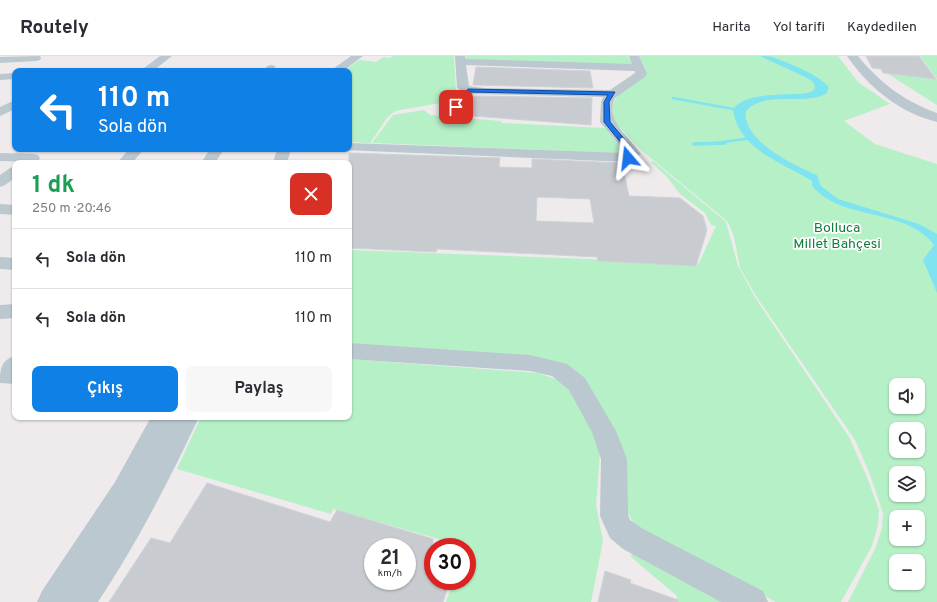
<!DOCTYPE html>
<html lang="tr">
<meta charset="utf-8">
<style>
:root{--surface:#fff;--page:#f7f7f7;--text:#2b2b33;--muted:#7c7c81;--line:#e1e1e2;--accent:#0f80e5}
body{margin:0;font-family:Overpass,sans-serif;background:var(--page);color:var(--text);height:100vh;display:flex;flex-direction:column;font-size:15px;white-space:nowrap}
*{box-sizing:border-box;margin:0}
p{font-size:13px;color:var(--muted)}
.icon{flex:none;width:22px;height:22px;fill:none;stroke:currentColor;stroke-width:2;stroke-linecap:round;stroke-linejoin:round}
.map{position:relative;flex:1;overflow:hidden}
.side{position:absolute;left:12px;top:104px;width:340px;height:260px;display:flex;flex-direction:column;background:var(--surface);border-radius:8px;box-shadow:0 1px 3px #0004}
.side>*{flex:none}
.hud{position:absolute;left:12px;top:12px;width:340px;height:84px;border-radius:8px;box-shadow:0 1px 3px #0004;background:#0f80e5;color:#fff;overflow:hidden}
.buttons{position:absolute;left:889px;top:322px;display:grid;gap:8px}
.buttons a{display:grid;place-items:center;width:36px;height:36px;border-radius:8px;background:var(--surface);box-shadow:0 1px 3px #0004;font-size:20px}
.speed{position:absolute;left:364px;top:482px;display:flex;gap:8px;font-size:20px;font-weight:700;text-align:center}
.speed>*{display:grid;place-content:center;width:52px;height:52px;border-radius:50%;background:var(--surface);box-shadow:0 1px 3px #0004;line-height:1}
.speed small{font-size:10px;font-weight:400}
.speed .limit{border:6px solid #d22;background:#fff;color:#111}
.pin{position:absolute;display:grid;place-items:center;width:34px;height:34px;color:#fff;margin:-17px;border-radius:8px;box-shadow:0 2px 6px #0006}
.me{position:absolute;width:44px;margin:-22px;rotate:343deg;stroke-linejoin:round;filter:drop-shadow(0 0 3px #0008)}
.turn{display:flex;align-items:center;gap:14px;height:84px;padding:0 20px;font-size:18px}
.turn .icon{width:52px;height:52px;stroke-width:2.5}
.turn b{display:block;font-size:28px;line-height:34px}
.round{display:grid;place-items:center;flex:none;width:42px;height:42px;border-radius:8px;background:var(--page)}
.overview{display:flex;align-items:center;justify-content:space-between;height:68px;padding:0 20px}
h1{font-size:24px;font-weight:700;line-height:30px;color:#1e9e55}
.action{display:flex;gap:8px;margin-top:auto;padding:8px 20px}
.action a{flex:1;height:46px;border-radius:8px;background:var(--accent);color:#fff;font-size:16px;font-weight:700;line-height:46px;text-align:center}
.action a+a{background:var(--page);color:var(--text)}
ul{padding:0;list-style:none}
li{display:flex;align-items:center;gap:12px;height:60px;padding:0 20px;border-top:1px solid var(--line)}
li div{flex:1}
li b{display:block;font-size:15px}
li em{font-style:normal}
header{display:flex;align-items:center;gap:24px;box-sizing:border-box;height:56px;padding:0 20px;background:var(--surface);border-bottom:1px solid var(--line)}
header strong{font-size:19px}
nav{display:flex;gap:22px;margin-inline-start:auto;font-size:14px}
.map>svg:first-child{display:block}
</style>
<header>
<strong>Routely</strong>
<nav><a>Harita</a><a>Yol tarifi</a><a>Kaydedilen</a></nav>
</header>
<div class="map">
<svg width="937" height="546" viewBox="0 0 937 546">
<rect width="100%" height="100%" fill="#efebec"/>
<path fill="#b6f0c7" fill-rule="evenodd" d="M393,0H454L456,35L453,38H447L441,47L395,55L387,62L370,87L349,86V15H343L360,4L376,6L384,1L390,2Z
M466,0H628L632,7L631,9L467,5Z
M639,0H838L858,26L890,48L844,65L875,88L937,108V546H848L875,493L882,472L883,457L869,416L855,384L758,243L740,212L734,181L728,166L641,94L614,66L612,51L617,40L641,24L645,18L646,14ZM896,329H918V351H896ZM896,373H918V395H896ZM896,417H918V439H896ZM896,461H918V483H896ZM896,505H918V527H896Z
M920,0H937V23Z
M888,18L937,23V49Z
M424,54L430,59L501,65L502,67L605,72L623,95L619,97L372,87L393,59Z
M653,105L726,166L738,210L756,243L849,381L867,421L879,454L878,469L872,490L841,546H776L636,471L626,454L573,316L349,287V194L699,207L716,170L711,169L705,157L680,138L667,121L651,106Z
M349,303L538,317L558,324L574,339L594,373L600,398L596,449L603,485L591,546H446L453,525H467V491L333,453L331,458L177,413L201,361H349Z
M632,495L733,546H676L677,540L631,501Z"/>
<path fill="#80e3f0" d="M760,0C764,0 769,0 772,1C785,5 824,21 829,32L826,38C801,50 766,34 746,55C741,84 795,110 817,119L821,130L838,143L919,168L937,178V237L923,204L934,189C908,155 857,163 824,141C820,138 816,134 812,130V125C782,106 738,94 733,53C747,35 787,40 808,37L814,34L815,30L812,25L805,21Z"/>
<g fill="none" stroke-linecap="round" stroke-linejoin="round">
<path stroke="#80e3f0" stroke-width="2.5" d="M673,42L738,54
M708,88L752,82"/>
<path stroke="#80e3f0" stroke-width="3.5" d="M694,88L725,87"/>
</g>
<path fill="#c8ccd1" stroke="#cfd3d8" fill-rule="evenodd" d="M866,0H919L936,23L883,17L881,13L872,12Z
M476,11L590,15L593,32L473,29Z
M447,39L458,40L454,46L442,49Z
M474,40L592,42L591,69L446,58L464,54Z
M349,97L500,102L499,111L532,112V103L622,107L629,140L680,142L703,160L707,174L696,210L598,205L597,201L437,193L436,196L349,192ZM537,141L590,143L594,167L536,165Z
M207,427L330,466L337,454L433,483V525H450L443,546H109L151,482L170,487ZM373,491H407V525H373Z
M605,515L631,524L630,527L678,544V546H598Z"/>
<g fill="none" stroke-linecap="round" stroke-linejoin="round">
<path fill="#bbc8cf" fill-rule="evenodd" d="M40,0L41,2L40,4L36,5L0,7V1Z
M160,0H172L153,15H140Z
M351,0H363L343,15H330Z
M455,0H465L466,3L632,8L629,0H639L647,17L645,21L615,42C604,65 630,81 641,98L633,105L628,106L344,94L349,93V87L626,97L600,66L601,46L603,41L473,38L464,53L446,57L442,56L440,53L442,50L455,47L462,37L457,31ZM466,9L635,15V17L610,34L484,32L469,30Z
M847,0H858C880,27 904,45 937,57V66C900,57 868,31 847,0Z
M271,9L275,10L276,15H264L267,10Z
M15,17V23L0,24V18Z
M15,44V53L0,60V51Z
M129,93H144L132,107H117Z
M210,93H224L215,107H201Z
M277,93H291L287,107H273Z
M0,97L33,98L38,99L40,102L38,105L33,106L0,105Z
M15,110V122L5,129L0,131V119L10,112Z
M0,148L15,149V159L0,158Z
M0,201L15,202V214L0,213Z
M15,248V262L0,263V249Z
M349,287L530,299L567,308L585,322L616,375L627,403L628,459L630,464L643,473L763,535L768,546H721L623,493L610,482L600,460L601,403L592,376L569,334L552,320L530,315L349,303Z
M15,300V328L0,327C0,313 1,304 15,300Z
M151,361H199C169,425 137,487 98,546H37L42,535L115,426Z"/>
</g>
<path fill="#1a73e8" stroke="#114b97" d="M468,33L615,36L609,46L610,66L637,98L631,103H626V100L630,98L604,66V46L608,39L470,36L462,51L454,52Z"/>
<g text-anchor="middle" dominant-baseline="central" stroke-width="3.5" stroke-linejoin="round" paint-order="stroke">
<g font-size="14" fill="#117e3d" stroke="#fff">
<text x="837" y="172">Bolluca<tspan x="837" dy="16">Millet Bahçesi</tspan></text>
</g>
</g>
</svg>
<div class="buttons">
<a><svg class="icon" aria-label="sound" viewBox="0 0 24 24"><path d="M4 9h4l5-4v14l-5-4H4zM17 9q2 3 0 6"/></svg></a>
<a><svg class="icon" aria-label="search" viewBox="0 0 24 24"><circle cx="10" cy="10" r="6"/><path d="M15 15l6 6"/></svg></a>
<a><svg class="icon" aria-label="layers" viewBox="0 0 24 24"><path d="M12 4l9 5-9 5-9-5zM3 14l9 5 9-5"/></svg></a>
<a>+</a>
<a>−</a>
</div>
<div class="speed"><div>21<small>km/h</small></div><div class="limit">30</div></div>
<div class="pin" style="left:456px;top:51px;background:#d93025"><svg class="icon" aria-label="arrive" viewBox="0 0 24 24"><path d="M6 21V4h12l-3 4 3 4H6"/></svg></div>
<svg class="me" style="left:628px;top:102px" viewBox="-20 -20 40 40"><path d="M0-17L14 15 0 8-14 15z" fill="#1a73e8" stroke="#fff" stroke-width="4"/></svg>
<div class="hud">
<div class="turn"><svg class="icon" aria-label="left" viewBox="0 0 24 24"><path d="M17 20v-9H6M10 6l-5 5 5 5"/></svg><div><b>110 m</b>Sola dön</div></div>
</div>
<section class="side">
<div class="overview"><div><h1>1 dk</h1><p>250 m · 20:46</p></div><a class="round" style="background:#d93025;color:#fff"><svg class="icon" aria-label="close" viewBox="0 0 24 24"><path d="M6 6l12 12M18 6L6 18"/></svg></a></div>
<ul>
<li><svg class="icon" aria-label="left" viewBox="0 0 24 24"><path d="M17 20v-9H6M10 6l-5 5 5 5"/></svg><div><b>Sola dön</b></div><em>110 m</em></li>
<li><svg class="icon" aria-label="left" viewBox="0 0 24 24"><path d="M17 20v-9H6M10 6l-5 5 5 5"/></svg><div><b>Sola dön</b></div><em>110 m</em></li>
</ul>
<div class="action"><a>Çıkış</a><a>Paylaş</a></div>
</section>
</div>
